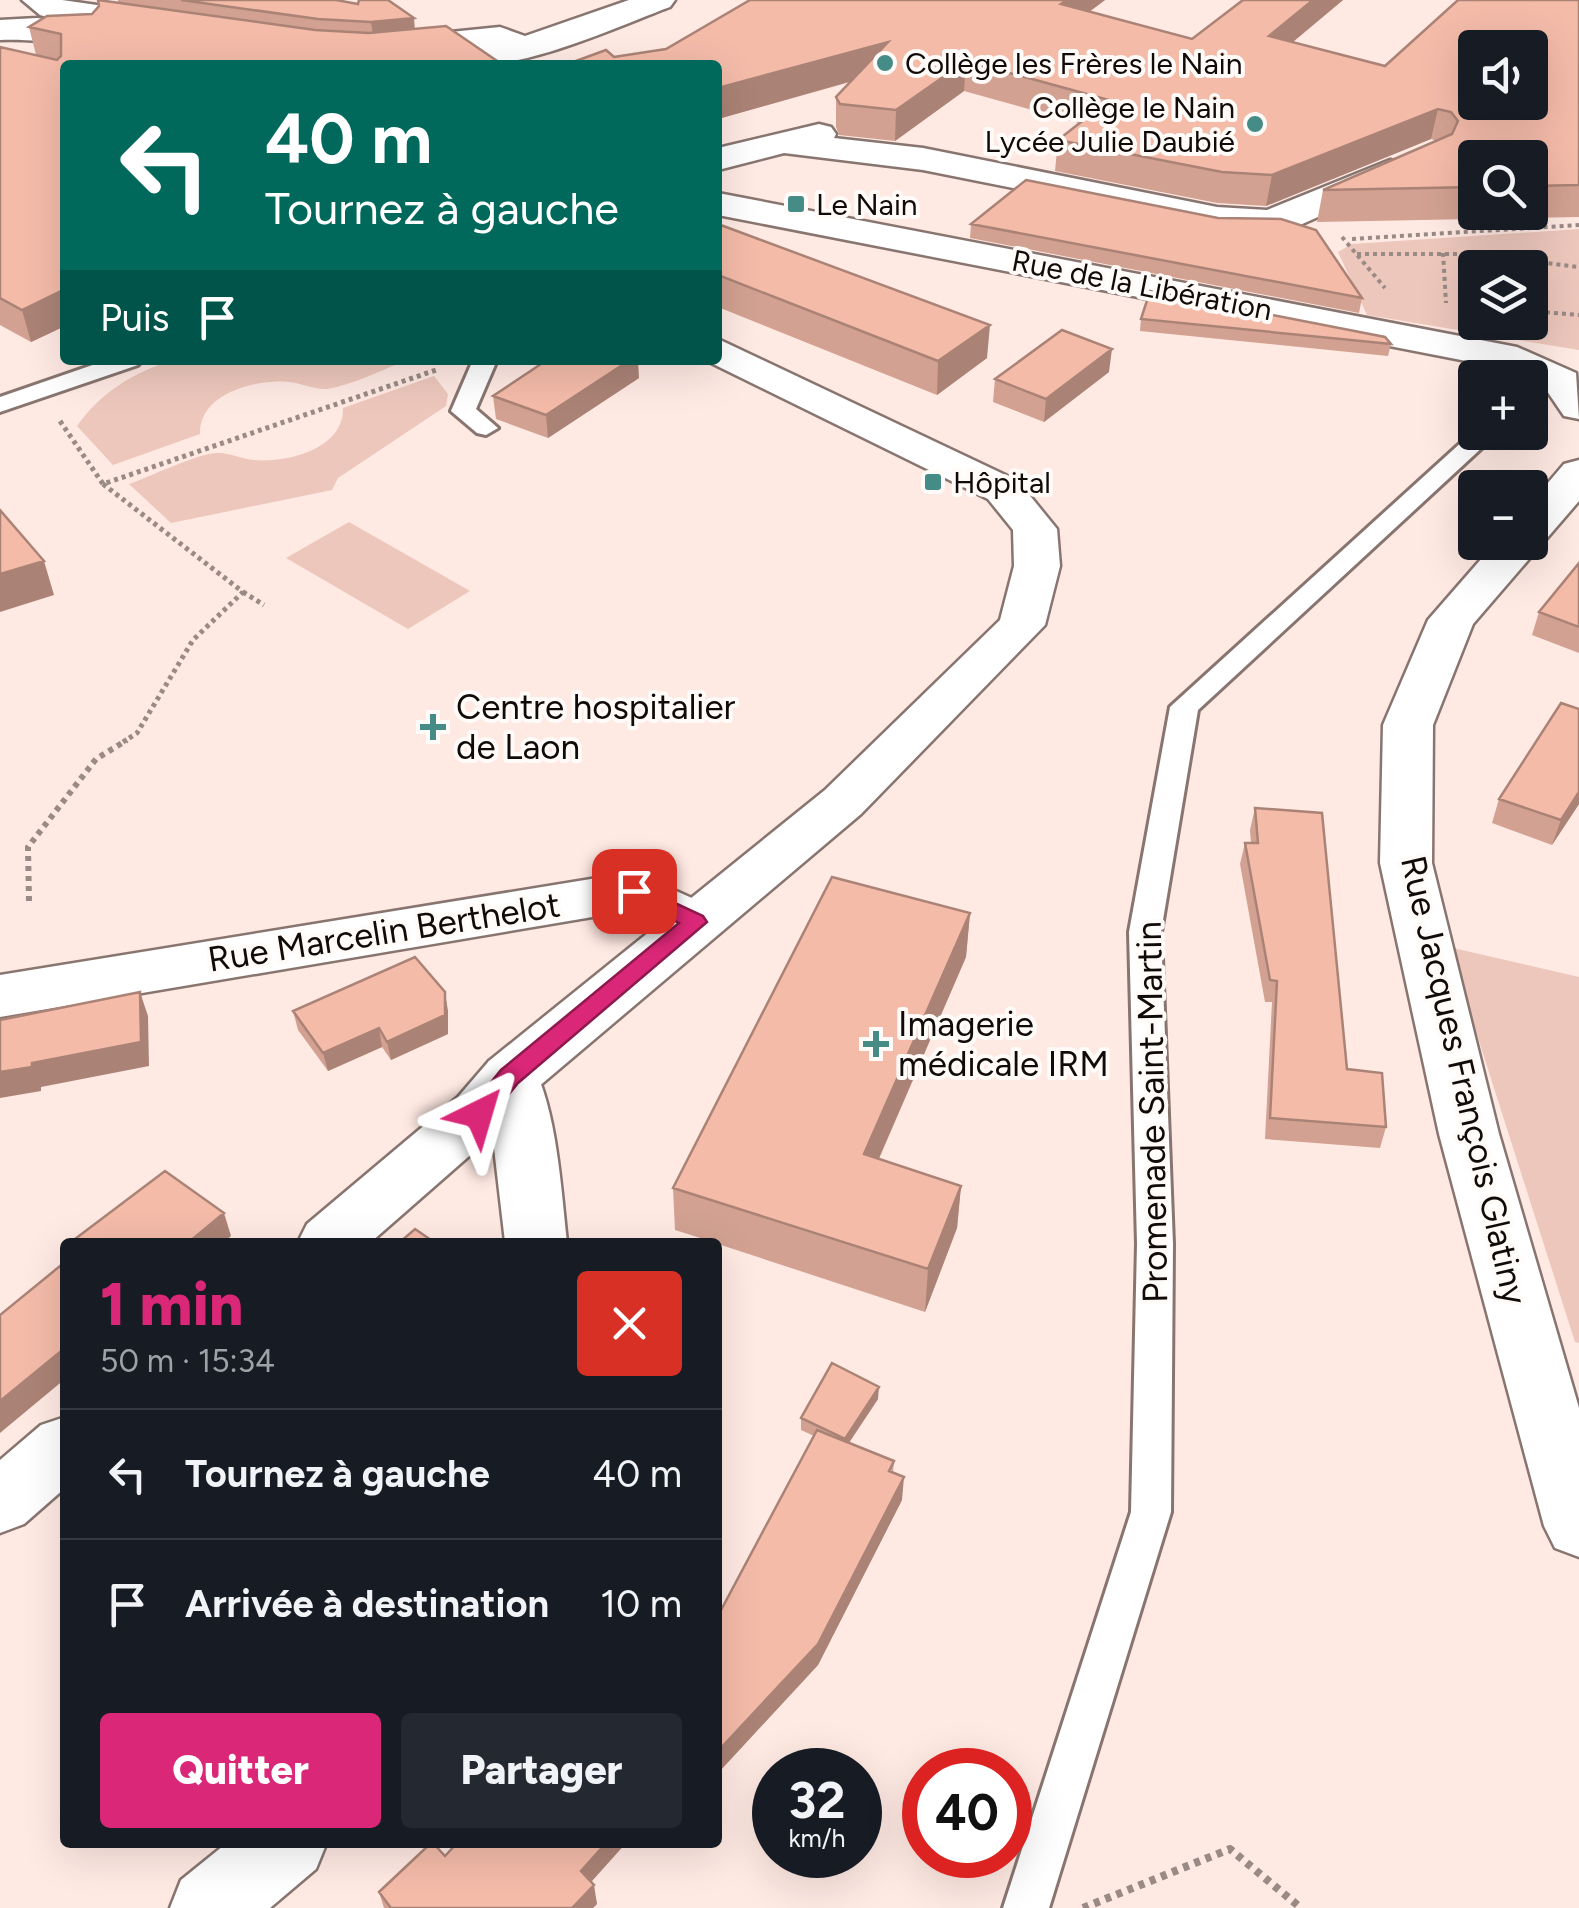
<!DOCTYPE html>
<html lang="fr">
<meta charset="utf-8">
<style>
:root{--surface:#171b24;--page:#242831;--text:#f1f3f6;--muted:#9ea1a6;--line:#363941;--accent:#db2777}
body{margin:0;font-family:Figtree,sans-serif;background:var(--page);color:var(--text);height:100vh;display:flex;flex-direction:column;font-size:38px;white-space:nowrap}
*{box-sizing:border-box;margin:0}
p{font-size:32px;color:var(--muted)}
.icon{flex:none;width:55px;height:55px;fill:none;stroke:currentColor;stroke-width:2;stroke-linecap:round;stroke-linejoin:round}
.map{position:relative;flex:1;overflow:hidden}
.sheet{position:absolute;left:60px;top:1238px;width:662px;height:610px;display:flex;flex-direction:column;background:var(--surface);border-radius:10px;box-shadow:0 10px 40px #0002}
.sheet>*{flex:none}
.hud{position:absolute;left:60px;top:60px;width:662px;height:305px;border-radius:10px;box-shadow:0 10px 40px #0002;background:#00695c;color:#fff;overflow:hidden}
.tools{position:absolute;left:1458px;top:30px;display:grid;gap:20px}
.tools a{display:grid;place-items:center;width:90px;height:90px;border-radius:10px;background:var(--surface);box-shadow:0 10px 40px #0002;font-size:50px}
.speed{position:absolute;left:752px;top:1748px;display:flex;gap:20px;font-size:50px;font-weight:700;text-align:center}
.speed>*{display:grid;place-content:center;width:130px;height:130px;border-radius:50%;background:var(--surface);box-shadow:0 10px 40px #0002;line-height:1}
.speed small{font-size:25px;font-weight:400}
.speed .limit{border:15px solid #d22;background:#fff;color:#111}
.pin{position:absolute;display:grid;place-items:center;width:85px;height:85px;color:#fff;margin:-42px;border-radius:20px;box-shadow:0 5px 15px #0006}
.me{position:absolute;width:110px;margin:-55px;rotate:40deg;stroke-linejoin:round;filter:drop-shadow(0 0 8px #0008)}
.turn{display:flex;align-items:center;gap:35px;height:210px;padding:0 40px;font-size:45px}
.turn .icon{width:130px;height:130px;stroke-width:2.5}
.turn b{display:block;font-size:70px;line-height:85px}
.then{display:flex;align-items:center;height:95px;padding:0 40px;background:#0003;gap:20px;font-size:38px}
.round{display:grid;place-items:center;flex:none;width:105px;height:105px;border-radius:10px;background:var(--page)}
.head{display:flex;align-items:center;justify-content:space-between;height:170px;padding:0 40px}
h1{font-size:60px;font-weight:800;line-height:75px;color:var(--accent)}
.button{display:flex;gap:20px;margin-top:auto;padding:20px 40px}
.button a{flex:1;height:115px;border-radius:10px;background:var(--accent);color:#fff;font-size:40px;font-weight:800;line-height:115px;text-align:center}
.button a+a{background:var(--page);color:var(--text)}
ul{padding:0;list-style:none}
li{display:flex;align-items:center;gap:30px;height:130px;padding:0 40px;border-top:2px solid var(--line)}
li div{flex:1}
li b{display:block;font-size:38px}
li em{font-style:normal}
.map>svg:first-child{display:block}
</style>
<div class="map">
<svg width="1579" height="1908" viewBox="0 0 1579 1908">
<rect width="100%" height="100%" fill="#ffe9e3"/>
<path fill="#edc7bc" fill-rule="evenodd" d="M1579,229V350L1367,315L1338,252L1352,244ZM1475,268H1530V322H1475Z
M172,360H408C383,369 353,385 327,389C316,390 301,383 289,382C255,379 199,393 200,434L113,465L77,426C102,391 132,374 172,360Z
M434,376L448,394L446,406L338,478L332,490L171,523L129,484C149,477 199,453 217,453C228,452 242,459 254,460C288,463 344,449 343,408Z
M349,522L470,591L408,629L286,558Z
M1449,947L1579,977V1343L1575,1342Z"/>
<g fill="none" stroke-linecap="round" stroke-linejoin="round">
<defs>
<path id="service" d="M107,360H142L138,365L0,412V397Z
M473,360H497L476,409L498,428L486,435L477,433L451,411Z
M1550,368L1562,375L1539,398L1530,400V380Z
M1475,430L1499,432L1198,710L1161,932L1173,1244L1171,1512L1049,1908H1003L1131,1512L1137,1244L1129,932L1170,707Z"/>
<path id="minor" d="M22,0H62L167,15L178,18L183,25L178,32L167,35L51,18L40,15Z
M629,0H675L670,7C626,23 517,73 474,62L470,55L473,49L391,58L379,55L375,48L379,41L391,38L500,27L525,36Z
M37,18L98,26L103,33L98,40C73,46 29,38 0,40V20Z
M819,124L831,127L836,134L834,138L923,148L1217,207L1267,210L1390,160L1403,163L1408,171L1403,179L1300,225L1267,232L1217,229L923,170L784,153L718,170V148Z
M634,872L714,908L722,922L714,936L695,941L628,911L0,1017V975Z
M510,1055L531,1061C557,1110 561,1188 567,1242H505L489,1105L481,1077L489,1061Z
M228,1842H327L316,1869L270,1908H170L181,1880Z"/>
<path id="tertiary" d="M718,339L1018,481L1057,529L1060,566L1045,625L861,814L531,1093L500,1129L371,1242H298L307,1224L458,1097L489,1061L825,790L1000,620L1014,566L1013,530L988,499L705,360H718Z
M65,1417V1488L24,1524L0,1533V1460L41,1425Z"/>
<path id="secondary" d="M718,193L1517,347L1576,373L1579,419L1564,416L1547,391L1530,383V378H1518L1492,366L718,215Z
M1579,460V501L1473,624L1433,725L1432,863L1499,1134L1579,1408V1557L1555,1548L1544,1526L1439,1134L1380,863L1383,725L1428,620L1496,542H1530V504L1564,464Z"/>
</defs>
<use href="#service" stroke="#887570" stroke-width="6"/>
<use href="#minor" stroke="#887570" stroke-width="5"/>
<use href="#tertiary" stroke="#887570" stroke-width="5"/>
<use href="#secondary" stroke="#887570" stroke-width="5"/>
<path stroke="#998a86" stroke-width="4" stroke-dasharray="4 4" stroke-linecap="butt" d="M1342,237L1385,288
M1352,239L1579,225
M1443,253L1446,303
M1357,254H1474L1579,267
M1530,311L1579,315"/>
<path stroke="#998a86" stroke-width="5" stroke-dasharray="4 4" stroke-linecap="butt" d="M60,421L103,484L436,370
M103,484L243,592L193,640L137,733L123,742
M243,592L264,605"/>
<path stroke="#998a86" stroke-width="6" stroke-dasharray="5 5" stroke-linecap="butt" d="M29,901L28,847L96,759L127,740"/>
<path stroke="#998a86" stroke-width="8" stroke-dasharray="6 6" stroke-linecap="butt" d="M1083,1908L1230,1849L1301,1908"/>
<use href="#service" fill="#fff" fill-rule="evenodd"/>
<use href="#minor" fill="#fff" fill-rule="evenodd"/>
<use href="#tertiary" fill="#fff" fill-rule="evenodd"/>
<use href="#secondary" fill="#fff" fill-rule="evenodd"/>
</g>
<path fill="#d2a191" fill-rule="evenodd" d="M118,0H336L415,28L65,65V326L31,342L0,325V47L36,55L29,27L92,14L118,3Z
M750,0H1105L1089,12L1192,39L1243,0H1343L1293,42L1385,66L1579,0V217L1317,222L1323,190L1437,141L1431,139L1266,206L1217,203L1055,171L1058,140L1079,123L964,91L895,141L839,135L836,127V97L850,82L718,119V65L614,57L666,49ZM1475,158H1530V212H1475Z
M718,224L987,358L937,395L718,307Z
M971,224L1362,298L1359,313L970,238Z
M1141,319L1391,344L1388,356L1140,331Z
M1109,372L1044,422L993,402L995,379Z
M639,378L548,438L496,419L493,396Z
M1579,563V653L1532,635L1539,612Z
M1499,799L1579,804L1552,845L1492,823Z
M1255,808L1347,1069L1386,1127L1380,1148L1265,1139L1272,1002H1265L1240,864L1245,843H1251L1250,830Z
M970,913L966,957L879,1159L961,1186L957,1228L925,1312L718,1244V1242H713L675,1230L673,1188Z
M293,1011H448V1034L391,1060L382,1047L328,1071L298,1030Z
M878,1399L849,1443L894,1461L893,1473L902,1500L818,1665L718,1773V1610L720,1612L814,1436L801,1430V1418Z
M445,1856L591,1882L597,1904L593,1908H384L379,1892Z"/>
<path fill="#ab8376" d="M1067,0H1105L1059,34L1061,4Z
M1313,0H1343L1264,66L1269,36Z
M414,18L415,31L373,35L371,22Z
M888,42L887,71L718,119V88Z
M966,61L964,91L895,141L896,110Z
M1438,109L1431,139L1266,206L1272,175Z
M65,289V326L31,342L22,310Z
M990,325L987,358L937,395L938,361Z
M1112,349L1109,372L1044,422L1046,399Z
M630,360H638L639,378L548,438L546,415Z
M44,561L54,595L0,612V574Z
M1579,792V804L1552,845L1561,820Z
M970,913L966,957L862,1197L864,1154Z
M140,992L148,1016L149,1066L41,1087V1091L0,1098V1072L32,1063Z
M445,992L448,1011V1034L391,1060L387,1042Z
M379,1028L382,1047L328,1071L323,1053Z
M961,1186L957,1228L925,1312L928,1269Z
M224,1213L231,1236L224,1242H189Z
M65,1348V1379L0,1433V1401Z
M879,1387L878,1399L844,1450L845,1439Z
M904,1477L902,1500L818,1665L718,1773V1751Z
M607,1842H627L584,1890L581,1871Z
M594,1885L597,1904L593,1908H572Z"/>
<path fill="#f4bba9" stroke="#ab8376" stroke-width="2.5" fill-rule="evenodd" d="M98,0L315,30L369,33L446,26L503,65H65V289L22,310L0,298V47L57,60L61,56V34L29,27L47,16L92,14L99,6Z
M181,0H336L358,4L359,0H388L414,18L371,22L318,19Z
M750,0H1067L1061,4L1192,39L1243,0H1313L1269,36L1385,66L1458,0H1579V185L1530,186V158H1475V187L1323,190L1452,134L1458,121L1451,112L1438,109L1272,175L1222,172L1058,140L1109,100L966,61L896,110L840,104L836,97L888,42L718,88V65H565L606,50L614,57L666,49ZM1475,48H1530V102H1475Z
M1026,180L1218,218L1281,219L1316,230L1362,298L971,224Z
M718,224L990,325L938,361L718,275Z
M1150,291L1385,337L1391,344L1141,319Z
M1062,330L1112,349L1046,399L995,379Z
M547,360H630L546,415L493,396Z
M0,510L44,561L0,574Z
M1579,563V627L1539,612Z
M1561,703L1579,709V792L1561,820L1499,799Z
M1255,808L1322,813L1347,1069L1382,1073L1386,1127L1270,1118L1277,981L1270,980L1245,843H1258Z
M832,877L970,913L864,1154L961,1186L928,1269L673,1188Z
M415,957L445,992V1015L387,1042L379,1028L323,1053L293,1011Z
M140,992L141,1042L32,1063V1067L0,1072V1020Z
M165,1171L224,1213L189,1242H71Z
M415,1229L434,1242H400Z
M65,1262V1348L0,1401V1315Z
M832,1363L879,1387L845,1439L801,1418Z
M817,1430L894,1461L889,1471L904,1477L818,1644L718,1751V1610L720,1612Z
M432,1842L445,1856L458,1842H607L581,1871L594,1885L572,1908H391L379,1892Z"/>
<path fill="#db2777" stroke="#8e194d" stroke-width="2.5" d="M634,884L703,916L707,922L518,1083L488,1120H471L467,1114L471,1107L501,1070L679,923L626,897L623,891L626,886Z"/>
<g fill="#468c86" stroke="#fffbf9" stroke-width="4">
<circle cx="885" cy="63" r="10"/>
<circle cx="1255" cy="124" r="10"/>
<rect x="786" y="194" width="20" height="20" rx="5"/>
<rect x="923" y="472" width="20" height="20" rx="5"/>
<path d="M428 712h10v10h10v10h-10v10h-10v-10h-10v-10h10z"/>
<path d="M871 1029h10v10h10v10h-10v10h-10v-10h-10v-10h10z"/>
</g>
<g text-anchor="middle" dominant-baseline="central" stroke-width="8" stroke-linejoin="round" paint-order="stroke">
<g font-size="30" fill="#100a08" stroke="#fffbf9" text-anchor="start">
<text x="905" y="63">Collège les Frères le Nain</text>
<text x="1235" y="107" text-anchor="end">Collège le Nain<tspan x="1235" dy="34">Lycée Julie Daubié</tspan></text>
<text x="816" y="204">Le Nain</text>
<text x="953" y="482">Hôpital</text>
</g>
<g font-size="30" fill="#100a08" stroke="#fffbf9">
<text transform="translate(1142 285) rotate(11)">Rue de la Libération</text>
</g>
<g font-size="35" fill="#100a08" stroke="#fffbf9" text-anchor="start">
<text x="456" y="707">Centre hospitalier<tspan x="456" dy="40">de Laon</tspan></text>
<text x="898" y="1024">Imagerie<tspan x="898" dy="40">médicale IRM</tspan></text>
</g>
<g font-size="35" fill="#100a08" stroke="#fffbf9">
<text transform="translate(384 932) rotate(-9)">Rue Marcelin Berthelot</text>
<text transform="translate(1464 1080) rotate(77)">Rue Jacques François Glatiny</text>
<text transform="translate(1152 1112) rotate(-91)">Promenade Saint-Martin</text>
</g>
</g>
</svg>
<div class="tools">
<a><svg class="icon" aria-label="sound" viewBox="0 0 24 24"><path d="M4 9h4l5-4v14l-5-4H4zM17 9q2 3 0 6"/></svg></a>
<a><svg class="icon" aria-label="search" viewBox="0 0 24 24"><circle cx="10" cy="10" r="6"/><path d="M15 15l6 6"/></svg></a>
<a><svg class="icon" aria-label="layers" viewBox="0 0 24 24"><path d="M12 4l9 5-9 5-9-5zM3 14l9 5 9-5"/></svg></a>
<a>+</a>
<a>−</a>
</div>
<div class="speed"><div>32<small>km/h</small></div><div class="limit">40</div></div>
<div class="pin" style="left:634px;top:891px;background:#d93025"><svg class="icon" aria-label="arrive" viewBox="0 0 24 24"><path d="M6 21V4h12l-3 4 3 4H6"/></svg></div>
<svg class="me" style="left:479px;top:1114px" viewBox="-20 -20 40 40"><path d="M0-17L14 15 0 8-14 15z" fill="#db2777" stroke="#fff" stroke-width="4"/></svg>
<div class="hud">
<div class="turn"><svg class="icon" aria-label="left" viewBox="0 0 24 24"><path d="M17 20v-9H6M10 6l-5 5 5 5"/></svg><div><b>40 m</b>Tournez à gauche</div></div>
<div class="then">Puis<svg class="icon" aria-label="arrive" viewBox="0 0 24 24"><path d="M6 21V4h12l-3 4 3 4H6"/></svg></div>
</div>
<section class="sheet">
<div class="head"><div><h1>1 min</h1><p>50 m · 15:34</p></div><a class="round" style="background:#d93025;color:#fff"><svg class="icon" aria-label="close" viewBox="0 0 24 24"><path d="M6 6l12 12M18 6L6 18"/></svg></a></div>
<ul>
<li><svg class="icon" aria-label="left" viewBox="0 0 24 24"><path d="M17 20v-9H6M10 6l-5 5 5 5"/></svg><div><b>Tournez à gauche</b></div><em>40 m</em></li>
<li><svg class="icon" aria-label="arrive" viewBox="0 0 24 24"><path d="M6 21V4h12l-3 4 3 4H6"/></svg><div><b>Arrivée à destination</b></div><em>10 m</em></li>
</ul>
<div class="button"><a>Quitter</a><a>Partager</a></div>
</section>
</div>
